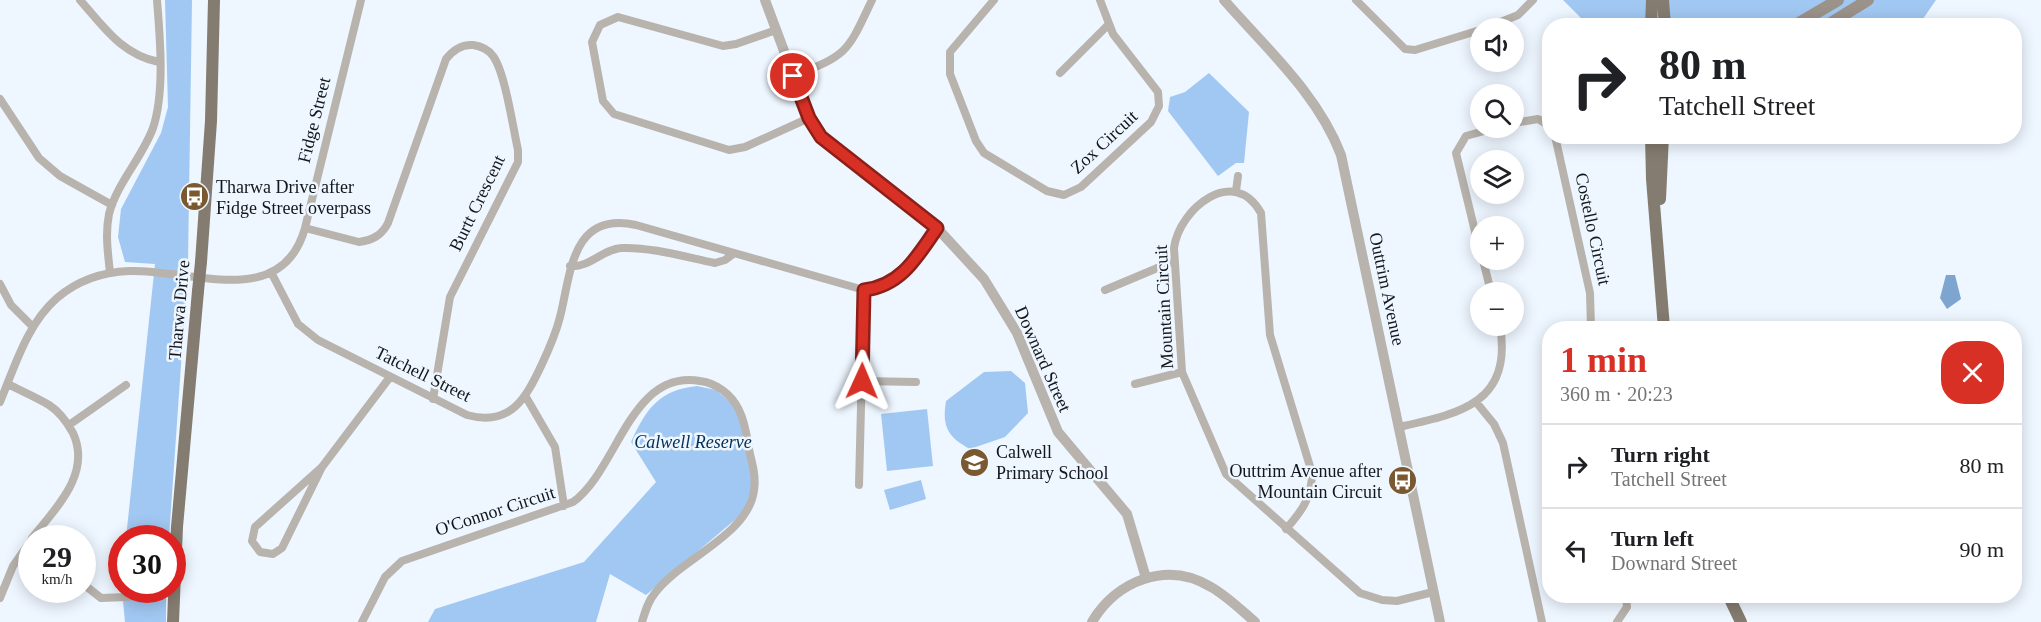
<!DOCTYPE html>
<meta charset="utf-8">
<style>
:root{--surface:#fff;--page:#f6f6f6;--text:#202124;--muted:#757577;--line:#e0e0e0;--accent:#d93025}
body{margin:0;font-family:"Times New Roman",serif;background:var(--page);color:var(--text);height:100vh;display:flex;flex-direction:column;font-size:22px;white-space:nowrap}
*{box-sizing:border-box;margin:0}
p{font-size:20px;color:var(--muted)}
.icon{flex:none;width:33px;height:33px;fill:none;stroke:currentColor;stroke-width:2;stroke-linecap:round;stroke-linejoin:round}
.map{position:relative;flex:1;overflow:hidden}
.details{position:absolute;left:1542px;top:321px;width:480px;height:282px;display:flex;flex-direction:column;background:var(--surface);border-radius:24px;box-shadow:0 3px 15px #0003}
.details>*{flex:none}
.banner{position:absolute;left:1542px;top:18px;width:480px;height:126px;border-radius:24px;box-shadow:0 3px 15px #0003;background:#fff;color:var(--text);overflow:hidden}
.fabs{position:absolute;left:1470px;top:18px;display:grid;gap:12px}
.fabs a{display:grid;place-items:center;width:54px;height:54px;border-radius:50%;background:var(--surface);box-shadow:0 3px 15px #0003;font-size:30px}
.speed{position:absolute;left:18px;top:525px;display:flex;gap:12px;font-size:30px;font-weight:700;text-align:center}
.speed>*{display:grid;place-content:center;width:78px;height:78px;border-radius:50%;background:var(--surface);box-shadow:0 3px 15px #0003;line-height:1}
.speed small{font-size:15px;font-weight:400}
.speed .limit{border:9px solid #d22;background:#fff;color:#111}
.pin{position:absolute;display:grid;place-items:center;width:51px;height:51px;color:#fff;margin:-26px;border:3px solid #fff;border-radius:50%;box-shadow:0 2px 6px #0007}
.me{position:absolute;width:66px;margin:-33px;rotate:1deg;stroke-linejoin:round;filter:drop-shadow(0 0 4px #0008)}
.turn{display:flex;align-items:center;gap:21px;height:126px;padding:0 18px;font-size:27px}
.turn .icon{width:78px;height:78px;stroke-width:2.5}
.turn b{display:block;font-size:42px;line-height:51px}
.round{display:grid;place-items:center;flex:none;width:63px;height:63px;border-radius:24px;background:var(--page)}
.summary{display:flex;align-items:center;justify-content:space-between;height:102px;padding:0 18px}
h1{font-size:36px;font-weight:700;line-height:45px;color:var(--accent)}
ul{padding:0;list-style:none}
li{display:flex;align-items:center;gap:18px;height:84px;padding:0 18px;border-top:2px solid var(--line)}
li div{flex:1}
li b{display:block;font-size:22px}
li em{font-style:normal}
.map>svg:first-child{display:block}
</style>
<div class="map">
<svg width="2041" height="622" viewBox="0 0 2041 622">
<rect width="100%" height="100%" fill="#eef6ff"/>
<path fill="#a1c8f2" d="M165,0H192L188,264L169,538H126L155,264L125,262L118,237L121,209L161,133L168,107Z
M1563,0H1936L1918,26L1588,25Z
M1209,73L1249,112L1244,163H1236L1218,176L1168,111L1170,97L1185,92Z
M1011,371L1025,383L1028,413L1005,437L970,449C947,437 942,426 946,401L984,372Z
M697,386L716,390L733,404L741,423L753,485L743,513L646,595L610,574L596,622H428L435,609L584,562L656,482L631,442C646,409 659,390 697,386Z
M927,409L933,466L887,471L881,414Z
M921,480L926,499L890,510L884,490Z
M122,590H166V622H125Z"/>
<path fill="#7da5cf" d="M1946,275H1955L1961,299L1947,309L1940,298Z"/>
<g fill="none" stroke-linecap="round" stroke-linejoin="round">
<path stroke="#b8b3ad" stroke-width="8" d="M80,0C103,26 122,55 159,62
M994,0L950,52V74L976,141L984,153L1047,191L1064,195L1081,187L1151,122L1159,106L1158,92L1113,34L1100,0
M1356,0L1405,49L1415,50L1480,30
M1486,28L1518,15L1533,0
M776,30L736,44L723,46L618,17L600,25L592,42L603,101L614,114L729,150L745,147L809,118
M1060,73L1108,25
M793,76C848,55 847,53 872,0
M0,99L39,158L60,176L112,205
M1514,123L1538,119L1550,126
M1555,136L1590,293L1591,328
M1236,191L1238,176
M305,228L359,242C373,240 382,235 388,223L446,59C453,50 461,44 473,45C480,46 488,49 493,56C505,72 513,128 518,150V162L450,297L433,399
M1480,252L1456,153L1466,136L1495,128
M1483,260L1491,292
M570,266C590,268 602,249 622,248C652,247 685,257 715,263L725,260L733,254
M110,273C108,253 105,234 109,214C117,183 142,158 153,128C165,92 160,38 157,0
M272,274L298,324L318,340L467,415C511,427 526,398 542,364C549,349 556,333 560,317C571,274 571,211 636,225L864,290C901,287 918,256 937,228
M0,284L11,305L33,327
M1105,290L1174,261
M862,381L916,382
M8,384C21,391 36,397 49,405C60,412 67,422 73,433C92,474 55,509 32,538
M1135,384L1182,372
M526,397L555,447L564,506
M0,402C15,366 27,324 57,298C77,281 103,272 129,271C191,269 282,311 305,228L361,0
M1476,402L1494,424L1503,443L1542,622
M69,425L126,385
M1399,427C1458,414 1513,404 1500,326
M322,467L282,548L273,554L260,552L252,541L255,527L322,467L390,377
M859,485L864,290
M1286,529C1302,511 1312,497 1312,473L1270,335L1261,213C1234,164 1179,209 1174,248L1182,372L1226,474L1360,593L1382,600L1397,601L1433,592
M82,583L101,598L128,597
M0,598L13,566L32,539
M362,622L385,577L402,561L573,502C618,470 630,369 700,381C717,383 732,395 739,410C746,424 747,439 750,454C753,466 756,478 754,490C749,535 680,559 655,593C648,601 645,612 642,622
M1617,622L1627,607L1626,596"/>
<path stroke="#b8b3ad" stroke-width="10" d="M765,0L809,118L821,137L937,228L984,279L1017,333L1058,432L1127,514L1146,578
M1224,0C1266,48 1318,94 1341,155L1440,622
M1092,622C1116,581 1167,560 1211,587C1227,596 1241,610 1255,622"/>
<path stroke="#9b938a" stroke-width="12" d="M1794,26L1838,0
M1826,26L1868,0"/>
<path stroke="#857c71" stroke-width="12" d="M1663,0L1665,26
M1651,26L1652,0
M1651,136L1652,179L1664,328
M1660,199L1663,136
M201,262L211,121L214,0
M1729,597L1741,622
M173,622L177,527L198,291"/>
<path stroke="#857c71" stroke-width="12" d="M198,291L201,262"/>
</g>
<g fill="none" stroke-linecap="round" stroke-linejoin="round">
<defs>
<path id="route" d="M793,76L809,118L821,137L937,228C917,257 901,286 864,290L862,381"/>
</defs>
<use href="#route" stroke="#8d1f18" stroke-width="15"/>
<use href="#route" stroke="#d93025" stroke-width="10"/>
</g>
<defs>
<symbol id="bus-disc" viewBox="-11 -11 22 22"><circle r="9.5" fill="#7a5930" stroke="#eef6ff"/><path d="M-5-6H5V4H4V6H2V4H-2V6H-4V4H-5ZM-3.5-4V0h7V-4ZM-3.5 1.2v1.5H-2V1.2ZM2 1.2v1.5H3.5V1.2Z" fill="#fff"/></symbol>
<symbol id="school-disc" viewBox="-11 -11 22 22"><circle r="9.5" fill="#7a5930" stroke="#eef6ff"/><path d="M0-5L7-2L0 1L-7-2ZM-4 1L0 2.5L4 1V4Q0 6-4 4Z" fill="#fff"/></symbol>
</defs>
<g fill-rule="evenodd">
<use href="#bus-disc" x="178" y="180" width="33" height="33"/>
<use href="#school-disc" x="958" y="446" width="33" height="33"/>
<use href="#bus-disc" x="1386" y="464" width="33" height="33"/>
</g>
<g text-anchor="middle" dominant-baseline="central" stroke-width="5" stroke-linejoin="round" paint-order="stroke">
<g font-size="18" fill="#13171c" stroke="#eef6ff">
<text transform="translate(314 120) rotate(-76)">Fidge Street</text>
<text transform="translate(1104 142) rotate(-43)">Zox Circuit</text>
<text transform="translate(477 203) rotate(-64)">Burtt Crescent</text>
<text transform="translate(1593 229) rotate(78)">Costello Circuit</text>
<text transform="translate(1387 289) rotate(78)">Outtrim Avenue</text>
<text transform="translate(1164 307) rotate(-93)">Mountain Circuit</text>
<text transform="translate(179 310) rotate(-85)">Tharwa Drive</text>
<text transform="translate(1043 359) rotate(66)">Downard Street</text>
<text transform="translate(423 374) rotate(26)">Tatchell Street</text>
<text transform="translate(495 511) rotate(-18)">O'Connor Circuit</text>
</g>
<g font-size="18" fill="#13171c" stroke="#eef6ff" text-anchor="start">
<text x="216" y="187">Tharwa Drive after<tspan x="216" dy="21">Fidge Street overpass</tspan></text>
<text x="996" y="452">Calwell<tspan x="996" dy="21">Primary School</tspan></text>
<text x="1382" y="471" text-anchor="end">Outtrim Avenue after<tspan x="1382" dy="21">Mountain Circuit</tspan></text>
</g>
<g font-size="18" font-style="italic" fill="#012f57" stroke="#eef6ff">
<text x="693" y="442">Calwell Reserve</text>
</g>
</g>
</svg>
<div class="fabs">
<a><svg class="icon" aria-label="sound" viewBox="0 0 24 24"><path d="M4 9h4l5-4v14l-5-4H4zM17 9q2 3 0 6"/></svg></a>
<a><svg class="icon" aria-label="search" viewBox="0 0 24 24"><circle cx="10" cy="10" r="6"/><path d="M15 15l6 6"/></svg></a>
<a><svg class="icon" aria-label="layers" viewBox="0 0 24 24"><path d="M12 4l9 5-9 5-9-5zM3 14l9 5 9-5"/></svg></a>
<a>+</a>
<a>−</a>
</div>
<div class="speed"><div>29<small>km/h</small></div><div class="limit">30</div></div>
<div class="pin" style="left:793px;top:76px;background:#d93025"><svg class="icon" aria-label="arrive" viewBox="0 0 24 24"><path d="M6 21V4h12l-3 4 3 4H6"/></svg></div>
<svg class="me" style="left:862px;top:381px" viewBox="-20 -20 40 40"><path d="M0-17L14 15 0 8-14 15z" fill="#d93025" stroke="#fff" stroke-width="4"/></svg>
<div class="banner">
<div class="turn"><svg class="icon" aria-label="right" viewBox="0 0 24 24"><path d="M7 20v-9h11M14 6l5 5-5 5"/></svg><div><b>80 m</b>Tatchell Street</div></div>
</div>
<section class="details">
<div class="summary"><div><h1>1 min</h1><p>360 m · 20:23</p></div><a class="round" style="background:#d93025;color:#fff"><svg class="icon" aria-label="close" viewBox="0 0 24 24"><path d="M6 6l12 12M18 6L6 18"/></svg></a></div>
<ul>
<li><svg class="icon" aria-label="right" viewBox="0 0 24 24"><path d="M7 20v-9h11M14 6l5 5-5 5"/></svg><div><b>Turn right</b><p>Tatchell Street</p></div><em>80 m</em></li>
<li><svg class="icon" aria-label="left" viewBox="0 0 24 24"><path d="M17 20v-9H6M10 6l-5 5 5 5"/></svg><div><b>Turn left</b><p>Downard Street</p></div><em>90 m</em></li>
</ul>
</section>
</div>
